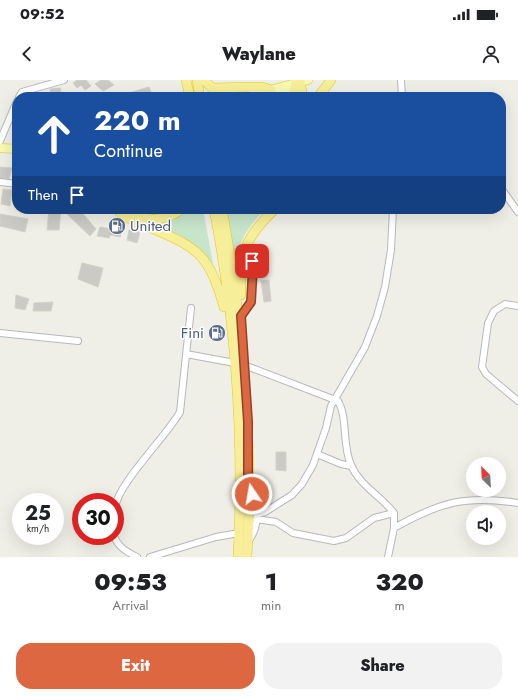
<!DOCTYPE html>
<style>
:root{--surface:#fff;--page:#f2f2f2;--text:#202124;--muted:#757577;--accent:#dd6740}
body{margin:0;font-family:Jost,sans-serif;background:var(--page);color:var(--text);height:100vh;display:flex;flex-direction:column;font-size:15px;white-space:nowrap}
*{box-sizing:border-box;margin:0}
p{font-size:13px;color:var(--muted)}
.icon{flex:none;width:22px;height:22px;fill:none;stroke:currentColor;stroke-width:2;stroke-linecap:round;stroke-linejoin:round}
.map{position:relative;height:477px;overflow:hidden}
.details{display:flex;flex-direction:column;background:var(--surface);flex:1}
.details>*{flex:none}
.hud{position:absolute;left:12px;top:12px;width:494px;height:122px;border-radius:16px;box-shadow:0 4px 16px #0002;background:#1a4fa0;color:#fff;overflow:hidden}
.needle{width:26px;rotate:336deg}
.tools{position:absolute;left:466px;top:377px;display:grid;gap:8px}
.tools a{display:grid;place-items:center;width:40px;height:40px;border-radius:50%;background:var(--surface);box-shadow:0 4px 16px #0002;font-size:20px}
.speed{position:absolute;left:12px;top:413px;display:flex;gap:8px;font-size:20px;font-weight:700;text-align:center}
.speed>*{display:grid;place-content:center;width:52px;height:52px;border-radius:50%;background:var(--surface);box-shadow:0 4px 16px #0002;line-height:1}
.speed small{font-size:10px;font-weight:400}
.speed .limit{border:6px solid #d22;background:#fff;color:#111}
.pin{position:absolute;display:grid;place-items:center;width:34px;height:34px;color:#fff;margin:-17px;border-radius:8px;box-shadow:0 2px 6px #0006}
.me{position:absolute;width:44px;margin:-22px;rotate:348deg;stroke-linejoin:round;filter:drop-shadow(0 0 3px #0008)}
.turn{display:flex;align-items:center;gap:14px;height:84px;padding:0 16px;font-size:18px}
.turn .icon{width:52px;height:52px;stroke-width:2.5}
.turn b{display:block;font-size:28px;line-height:34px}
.then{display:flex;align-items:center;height:38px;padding:0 16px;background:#0003;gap:8px;font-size:15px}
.eta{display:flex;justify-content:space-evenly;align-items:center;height:68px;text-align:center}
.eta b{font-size:24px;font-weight:800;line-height:28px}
.primary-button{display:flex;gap:8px;margin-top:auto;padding:8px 16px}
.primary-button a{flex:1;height:46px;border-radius:16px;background:var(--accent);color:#fff;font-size:16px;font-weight:800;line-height:46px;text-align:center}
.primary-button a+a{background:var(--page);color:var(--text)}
.status{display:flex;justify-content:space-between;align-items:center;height:28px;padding:0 20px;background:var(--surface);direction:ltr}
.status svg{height:11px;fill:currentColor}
header{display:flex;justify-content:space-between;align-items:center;height:52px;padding:0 16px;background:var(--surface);font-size:18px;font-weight:800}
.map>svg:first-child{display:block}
</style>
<div class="status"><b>09:52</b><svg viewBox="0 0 49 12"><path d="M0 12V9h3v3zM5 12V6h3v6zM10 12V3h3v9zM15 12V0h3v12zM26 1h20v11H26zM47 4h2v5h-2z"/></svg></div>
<header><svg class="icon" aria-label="back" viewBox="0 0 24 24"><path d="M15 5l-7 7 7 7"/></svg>Waylane<svg class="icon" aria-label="person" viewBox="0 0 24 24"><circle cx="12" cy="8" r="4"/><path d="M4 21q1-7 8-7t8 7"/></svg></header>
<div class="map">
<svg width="518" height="477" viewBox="0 0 518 477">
<rect width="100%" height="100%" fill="#f0efe7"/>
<path fill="#c6e5cb" d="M187,129H203L213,184C195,161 177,154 150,144L174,140Z
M226,129H265C247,149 241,157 234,183Z"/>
<path fill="#cbcac4" stroke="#d4d2c6" d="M77,0H86L91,6L85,10L81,5L77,8L73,3Z
M101,0H108L114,5L103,11L95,4Z
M149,7L153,17H135L132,12Z
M60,8L62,17H34V13H51L50,9Z
M0,87L12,88L9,99L0,98Z
M3,109L12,110L10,126L1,124Z
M49,129H61L59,150H47Z
M70,129H79L96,149L90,156L66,133Z
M0,134L28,139L25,152L0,146Z
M100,147L122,151L120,157L110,155L109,158L97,156Z
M129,150L140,152L137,163L127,160Z
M82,183L103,188L98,207L78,199Z
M269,200L271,221L264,222L261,201Z
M16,215L29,219L25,230L15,228Z
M53,222L51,231H33L34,223Z
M276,372H286V391L276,390Z"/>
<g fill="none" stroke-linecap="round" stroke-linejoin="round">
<defs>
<path id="minor" d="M401,0L402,17
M19,17L22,12L64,0
M0,61L17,21
M0,102L17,104
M501,108L518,132
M518,226L505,224L494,231L488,243L482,287L486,294L518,321
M241,236L251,223L253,186C251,180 249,178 243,176
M0,253L78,261
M186,274L235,283
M244,285L338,321C348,338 342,365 351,385C360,406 381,416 394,433V448
M317,374L341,384L351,386
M115,428C118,403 166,357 180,332L191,228
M256,434L265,432L292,415L302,404L313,385L326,348L331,326L365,267L377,236L385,207L391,170L393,129
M256,439L276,442L293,453L334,461L346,458L374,438L394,433
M114,456C118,467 127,472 137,477
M248,461C260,448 258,426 251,410
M150,477L216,457L239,453
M388,477L394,448C440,422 466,415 518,423"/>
<path id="major" d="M244,17L308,0
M267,17L291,9
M0,68L17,69"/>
<path id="highway" d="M186,0L190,17
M197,0L200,17
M204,0L212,8L262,7L271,10
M300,2L303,17
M293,17L296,3
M318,17L331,0
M116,129C126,139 138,143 151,148C200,168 209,176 224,227
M125,129C144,142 163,143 182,129
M214,129C236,243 244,361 238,477
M222,129C243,244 254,360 247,477
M241,215C240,173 244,158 275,129"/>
</defs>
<use href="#minor" stroke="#b7b8bd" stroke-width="8"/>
<use href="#major" stroke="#e8da68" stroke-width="10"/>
<use href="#highway" stroke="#e6c811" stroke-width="10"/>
<use href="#minor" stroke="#fff" stroke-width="6"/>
<use href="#major" stroke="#f9f9b3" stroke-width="8"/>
<use href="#highway" stroke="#f6ee98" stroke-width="9"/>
</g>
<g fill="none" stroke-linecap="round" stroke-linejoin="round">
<defs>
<path id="route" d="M252,181L253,186L251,222L241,236L248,342V405L252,414"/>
</defs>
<use href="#route" stroke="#90432a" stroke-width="10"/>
<use href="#route" stroke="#dd6740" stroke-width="7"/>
</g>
<defs>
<symbol id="fuel-disc" viewBox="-11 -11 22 22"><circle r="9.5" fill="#5c6f8a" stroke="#fff"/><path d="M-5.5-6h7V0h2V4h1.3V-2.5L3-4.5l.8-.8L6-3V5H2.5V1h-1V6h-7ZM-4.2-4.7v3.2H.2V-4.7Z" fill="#fff"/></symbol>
</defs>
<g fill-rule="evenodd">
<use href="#fuel-disc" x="107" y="136" width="20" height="20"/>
<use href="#fuel-disc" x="207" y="243" width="20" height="20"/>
</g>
<g text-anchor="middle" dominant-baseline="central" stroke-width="3" stroke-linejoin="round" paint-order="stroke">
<g font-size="15" fill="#4e5e75" stroke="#fff" text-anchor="start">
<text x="130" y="146">United</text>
<text x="204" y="253" text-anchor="end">Fini</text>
</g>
</g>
</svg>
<div class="tools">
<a><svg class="needle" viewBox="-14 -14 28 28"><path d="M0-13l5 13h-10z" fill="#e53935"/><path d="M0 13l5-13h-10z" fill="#757577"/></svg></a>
<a><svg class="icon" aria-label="sound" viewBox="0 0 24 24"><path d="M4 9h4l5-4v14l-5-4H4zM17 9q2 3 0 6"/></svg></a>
</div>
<div class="speed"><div>25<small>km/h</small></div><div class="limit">30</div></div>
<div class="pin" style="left:252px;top:181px;background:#d93025"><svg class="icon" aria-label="arrive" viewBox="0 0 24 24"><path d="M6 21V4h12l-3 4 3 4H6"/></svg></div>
<svg class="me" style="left:252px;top:414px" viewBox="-20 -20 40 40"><circle r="17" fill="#dd6740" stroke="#fff" stroke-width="3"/><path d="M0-11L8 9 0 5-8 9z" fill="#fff"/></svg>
<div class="hud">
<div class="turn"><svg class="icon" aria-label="ahead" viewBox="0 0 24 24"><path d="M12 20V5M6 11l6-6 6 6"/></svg><div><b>220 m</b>Continue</div></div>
<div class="then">Then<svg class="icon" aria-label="arrive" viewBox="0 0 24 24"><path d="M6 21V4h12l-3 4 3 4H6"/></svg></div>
</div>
</div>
<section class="details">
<div class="eta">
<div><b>09:53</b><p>Arrival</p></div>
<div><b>1</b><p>min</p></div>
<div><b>320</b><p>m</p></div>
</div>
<div class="primary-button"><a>Exit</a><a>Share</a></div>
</section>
